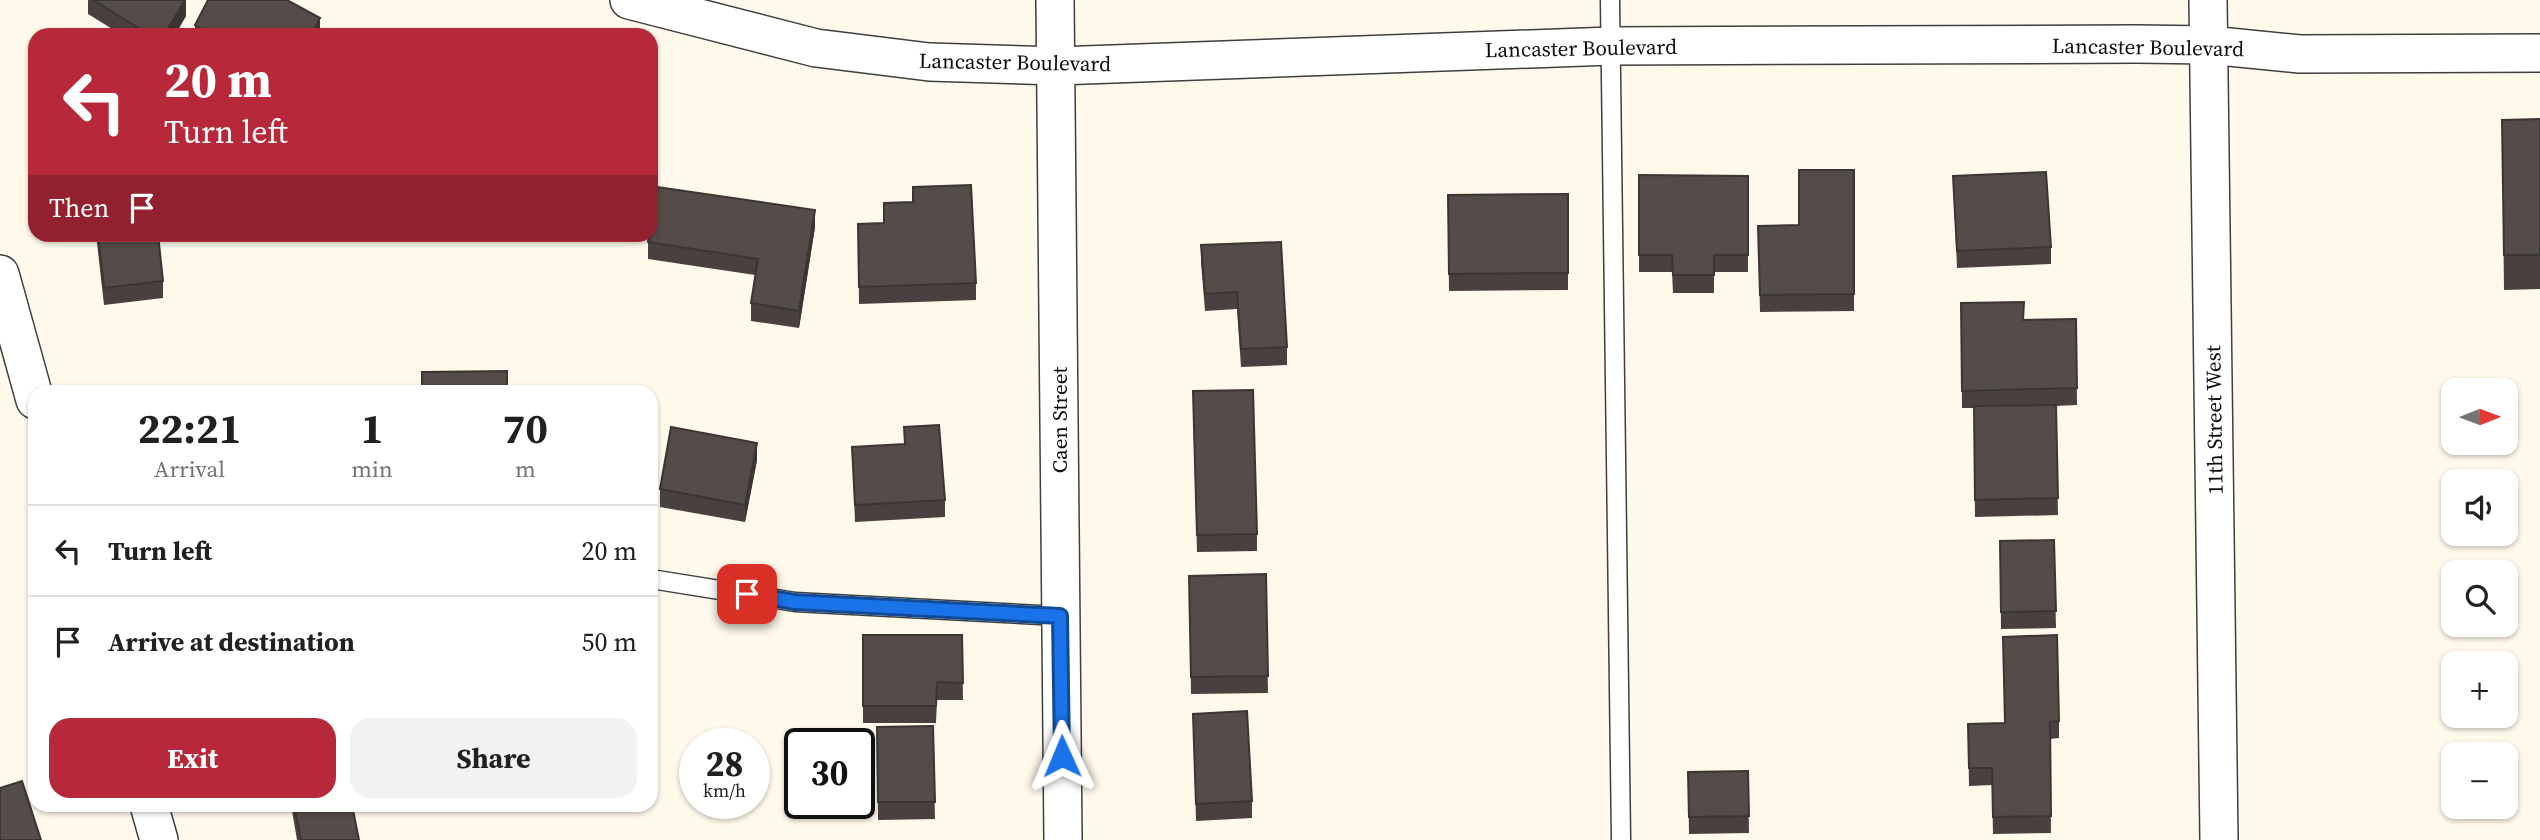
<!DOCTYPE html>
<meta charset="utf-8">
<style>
:root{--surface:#fff;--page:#f2f2f2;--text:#202124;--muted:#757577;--line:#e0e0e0;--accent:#b7283a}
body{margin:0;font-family:"Source Serif 4",serif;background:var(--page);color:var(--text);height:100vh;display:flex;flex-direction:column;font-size:26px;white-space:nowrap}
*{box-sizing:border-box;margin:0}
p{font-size:23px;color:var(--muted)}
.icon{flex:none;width:38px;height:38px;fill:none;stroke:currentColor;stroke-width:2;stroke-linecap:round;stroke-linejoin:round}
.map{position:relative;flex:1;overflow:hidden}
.details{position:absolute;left:28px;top:385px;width:630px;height:427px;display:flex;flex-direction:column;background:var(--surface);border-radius:21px;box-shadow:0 2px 5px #0004}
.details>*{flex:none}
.hud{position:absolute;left:28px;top:28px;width:630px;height:214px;border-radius:21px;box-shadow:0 2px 5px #0004;background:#b7283a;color:#fff;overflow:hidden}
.needle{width:46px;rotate:89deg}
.buttons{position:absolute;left:2441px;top:378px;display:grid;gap:14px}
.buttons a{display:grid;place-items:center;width:77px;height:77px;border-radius:14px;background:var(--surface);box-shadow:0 2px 5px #0004;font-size:35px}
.speed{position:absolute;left:679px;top:728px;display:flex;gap:14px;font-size:35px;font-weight:700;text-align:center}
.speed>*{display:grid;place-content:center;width:91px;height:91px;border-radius:50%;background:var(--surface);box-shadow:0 2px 5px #0004;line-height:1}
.speed small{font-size:18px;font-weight:400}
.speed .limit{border:4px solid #111;border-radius:10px;background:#fff;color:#111}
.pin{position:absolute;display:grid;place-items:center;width:60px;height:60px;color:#fff;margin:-30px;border-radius:14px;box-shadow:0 4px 10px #0006}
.me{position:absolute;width:77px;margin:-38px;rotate:359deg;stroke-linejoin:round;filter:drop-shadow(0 0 5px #0008)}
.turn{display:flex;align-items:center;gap:24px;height:147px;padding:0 21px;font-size:32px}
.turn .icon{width:91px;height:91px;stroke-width:2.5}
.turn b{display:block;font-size:49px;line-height:60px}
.then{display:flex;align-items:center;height:66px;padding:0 21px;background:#0003;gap:14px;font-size:26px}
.eta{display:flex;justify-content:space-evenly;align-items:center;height:119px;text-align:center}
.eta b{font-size:42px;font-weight:700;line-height:49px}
.button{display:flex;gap:14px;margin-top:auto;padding:14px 21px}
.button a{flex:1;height:80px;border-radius:21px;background:var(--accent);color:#fff;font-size:28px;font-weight:700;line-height:80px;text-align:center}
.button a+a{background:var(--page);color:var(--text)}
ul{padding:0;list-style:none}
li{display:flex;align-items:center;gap:21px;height:91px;padding:0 21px;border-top:2px solid var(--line)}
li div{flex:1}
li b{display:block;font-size:26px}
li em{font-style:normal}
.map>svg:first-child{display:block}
</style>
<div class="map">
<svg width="2540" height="840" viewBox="0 0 2540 840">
<rect width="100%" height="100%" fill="#fef9eb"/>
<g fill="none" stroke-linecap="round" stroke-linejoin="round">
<defs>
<path id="lane" d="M1610,0L1621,840
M651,579L795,602L1060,616"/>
<path id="street" d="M629,0L816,48L929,62L1057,66L1611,46L2137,44L2209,45L2300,54L2540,53
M1055,0L1063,840
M2208,0L2219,840
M0,274L35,400
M149,805L159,840"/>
</defs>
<use href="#lane" stroke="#3f3f3f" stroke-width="21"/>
<use href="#street" stroke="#3f3f3f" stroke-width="40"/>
<use href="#lane" stroke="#fff" stroke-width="18"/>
<use href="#street" stroke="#fff" stroke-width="37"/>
</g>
<path fill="#48413f" d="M88,0H186V16L175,35H122L88,14Z
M195,25L320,35H195Z
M2540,119V289L2504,290L2502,120Z
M1854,170V311L1760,312L1758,226L1799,225Z
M1639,175L1748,176V272H1714V293H1673L1672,272H1639Z
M1953,176L2051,247V264L1957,268Z
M1568,194V290L1449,291L1448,195Z
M858,224L976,283V300L859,304Z
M815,227L799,328L751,321V303L755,275L648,259V242Z
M96,234H158L163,281V298L104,305Z
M1201,245L1287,347V365L1241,367L1237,309L1205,311L1201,262Z
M1961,303L2024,320L2076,319L2077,405L2056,406L2058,515L1975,517L1974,408H1962Z
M1193,408L1257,534V551L1197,552Z
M852,447L945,500V517L855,522Z
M757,460L745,522L660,507V489Z
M2054,540L2056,628L2001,629L2000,541Z
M1266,574L1268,693L1191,694L1189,576Z
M863,635H962L963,700H937L936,723H863Z
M1193,714L1252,801V818L1196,821Z
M2059,721V738L2050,739L2051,833L1993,834L1992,785L1969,786L1968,724Z
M933,726L935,819L878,820L877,727Z
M1748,771L1749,833L1689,834L1688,772Z
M291,805H352L359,840H297Z"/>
<path fill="#3b3533" d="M186,0V16L175,35H164Z
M320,18V35H311Z
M815,210V227L799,328V311Z
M757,443V460L745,522V505Z"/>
<path fill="#544c49" stroke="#3b3533" stroke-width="2" d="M93,0H185L164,35H150Z
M208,0H287L320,18L311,35H213L195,25Z
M2540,119V255H2504L2502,120Z
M1799,170H1854V294L1760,295L1758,226L1799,225Z
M2046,172L2051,247L1957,251L1953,176Z
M1639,175L1748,176V255H1714V275H1673L1672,255H1639Z
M971,185L976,283L859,287L858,224L884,223V203L913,202V187Z
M657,187L815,210L799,311L751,303L758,259L648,242L649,234H651V225Z
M1568,194V273L1449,274L1448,195Z
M98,234H158L163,281L104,288Z
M1281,242L1287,347L1241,349L1237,292L1205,294L1201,245Z
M2024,302L2023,320L2076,319L2077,388L1962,391L1961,303Z
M507,371V392H422V372Z
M1253,390L1257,534L1197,535L1193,391Z
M2056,405L2058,498L1975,500L1974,406Z
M939,425L945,500L855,505L852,447L905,444L904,427Z
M671,427L757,443L745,505L660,489Z
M2054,540L2056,611L2001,612L2000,541Z
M1266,574L1268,676L1191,677L1189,576Z
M863,635H962L963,683L937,682L936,706H863Z
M2057,635L2059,721L2050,722L2051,816L1993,817L1992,768H1969L1968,724L2005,723L2003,637Z
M1247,711L1252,801L1196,804L1193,714Z
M933,726L935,802H878L877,727Z
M1748,771L1749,816L1689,817L1688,772Z
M22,781L41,840H0V788Z
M294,805H352L359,840H301Z"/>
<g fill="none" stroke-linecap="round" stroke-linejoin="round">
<defs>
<path id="route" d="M747,594L795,602L1060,616L1062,756"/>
</defs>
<use href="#route" stroke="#114b97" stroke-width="18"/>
<use href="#route" stroke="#1a73e8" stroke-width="12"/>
</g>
<g text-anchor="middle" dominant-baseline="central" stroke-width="7" stroke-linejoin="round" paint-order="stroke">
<g font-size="21" fill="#0c0c0c" stroke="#fff">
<text transform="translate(2148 47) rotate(1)">Lancaster Boulevard</text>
<text transform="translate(1581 48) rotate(-1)">Lancaster Boulevard</text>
<text transform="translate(1015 62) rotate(1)">Lancaster Boulevard</text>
<text transform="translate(1059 420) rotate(-90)">Caen Street</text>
<text transform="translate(2214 420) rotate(-91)">11th Street West</text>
</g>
</g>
</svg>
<div class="buttons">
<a><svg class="needle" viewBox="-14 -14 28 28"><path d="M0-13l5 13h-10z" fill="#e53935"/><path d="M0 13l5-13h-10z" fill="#757577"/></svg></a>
<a><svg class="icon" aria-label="sound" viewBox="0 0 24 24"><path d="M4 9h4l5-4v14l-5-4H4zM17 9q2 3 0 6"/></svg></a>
<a><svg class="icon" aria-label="search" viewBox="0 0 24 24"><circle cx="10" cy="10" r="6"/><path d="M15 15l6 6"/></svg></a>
<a>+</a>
<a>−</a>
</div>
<div class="speed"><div>28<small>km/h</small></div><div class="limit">30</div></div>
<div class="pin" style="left:747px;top:594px;background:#d93025"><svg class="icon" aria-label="arrive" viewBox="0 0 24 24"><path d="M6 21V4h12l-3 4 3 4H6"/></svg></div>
<svg class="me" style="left:1062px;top:756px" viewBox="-20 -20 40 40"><path d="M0-17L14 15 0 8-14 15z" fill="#1a73e8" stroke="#fff" stroke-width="4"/></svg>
<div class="hud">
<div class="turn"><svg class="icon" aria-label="left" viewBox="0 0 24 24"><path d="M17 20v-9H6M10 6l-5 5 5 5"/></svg><div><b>20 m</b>Turn left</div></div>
<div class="then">Then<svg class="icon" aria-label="arrive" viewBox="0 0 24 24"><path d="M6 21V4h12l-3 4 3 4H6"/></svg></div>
</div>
<section class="details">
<div class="eta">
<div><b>22:21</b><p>Arrival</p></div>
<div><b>1</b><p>min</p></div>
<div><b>70</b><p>m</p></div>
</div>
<ul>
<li><svg class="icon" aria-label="left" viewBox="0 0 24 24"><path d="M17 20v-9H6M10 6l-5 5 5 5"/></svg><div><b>Turn left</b></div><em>20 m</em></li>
<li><svg class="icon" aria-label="arrive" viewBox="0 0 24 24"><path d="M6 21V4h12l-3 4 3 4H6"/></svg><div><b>Arrive at destination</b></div><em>50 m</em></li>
</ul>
<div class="button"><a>Exit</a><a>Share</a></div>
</section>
</div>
